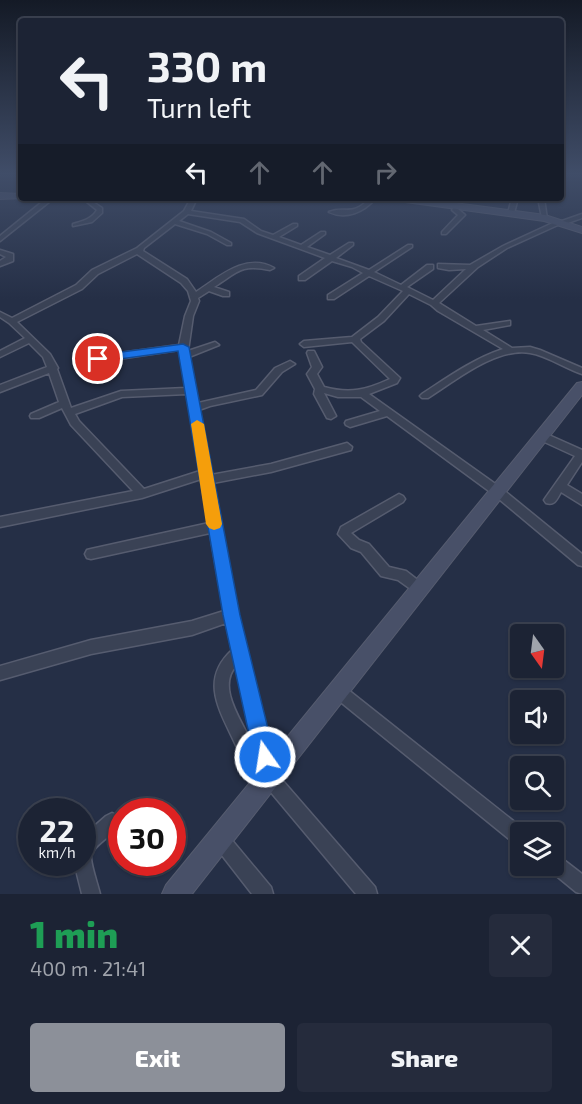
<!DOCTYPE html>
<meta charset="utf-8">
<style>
:root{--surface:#1c2334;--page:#252b3c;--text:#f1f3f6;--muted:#a0a4ac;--line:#3a404f;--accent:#8c9099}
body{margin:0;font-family:"Exo 2",sans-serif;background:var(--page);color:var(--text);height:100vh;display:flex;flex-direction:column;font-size:22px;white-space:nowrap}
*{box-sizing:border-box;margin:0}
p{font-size:20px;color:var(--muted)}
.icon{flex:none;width:33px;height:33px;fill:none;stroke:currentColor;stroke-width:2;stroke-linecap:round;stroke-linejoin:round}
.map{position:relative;height:894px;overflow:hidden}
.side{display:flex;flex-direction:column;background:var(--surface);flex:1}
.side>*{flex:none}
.hud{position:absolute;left:18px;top:18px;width:546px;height:183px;border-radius:6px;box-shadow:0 2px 4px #0004,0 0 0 2px var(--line);background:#1c2334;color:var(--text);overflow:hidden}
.needle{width:39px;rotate:166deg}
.controls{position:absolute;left:510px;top:624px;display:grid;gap:12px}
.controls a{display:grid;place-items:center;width:54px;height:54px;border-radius:6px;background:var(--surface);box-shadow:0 2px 4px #0004,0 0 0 2px var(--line);font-size:30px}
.speed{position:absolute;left:18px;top:798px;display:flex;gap:12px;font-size:30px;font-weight:700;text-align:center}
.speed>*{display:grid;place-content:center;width:78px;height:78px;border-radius:50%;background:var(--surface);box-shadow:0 2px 4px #0004,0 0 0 2px var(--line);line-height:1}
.speed small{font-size:15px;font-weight:400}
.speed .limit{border:9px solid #d22;background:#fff;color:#111}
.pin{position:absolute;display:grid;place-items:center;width:51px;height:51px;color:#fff;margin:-26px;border:3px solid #fff;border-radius:50%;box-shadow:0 2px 6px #0007}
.me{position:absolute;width:66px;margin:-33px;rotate:347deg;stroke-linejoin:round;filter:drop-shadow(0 0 4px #0008)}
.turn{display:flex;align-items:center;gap:21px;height:126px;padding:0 30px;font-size:27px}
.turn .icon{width:78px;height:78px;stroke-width:2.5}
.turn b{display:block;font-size:42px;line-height:51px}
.lanes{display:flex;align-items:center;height:57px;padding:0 30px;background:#0003;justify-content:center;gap:30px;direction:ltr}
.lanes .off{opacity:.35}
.round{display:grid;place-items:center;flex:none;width:63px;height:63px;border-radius:6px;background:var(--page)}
.summary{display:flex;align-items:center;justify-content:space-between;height:102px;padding:0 30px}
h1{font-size:36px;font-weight:800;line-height:45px;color:#1e9e55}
.primary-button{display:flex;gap:12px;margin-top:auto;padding:12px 30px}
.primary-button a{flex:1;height:69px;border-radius:6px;background:var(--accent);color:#fff;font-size:24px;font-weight:800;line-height:69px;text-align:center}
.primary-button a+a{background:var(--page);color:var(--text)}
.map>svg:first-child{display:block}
</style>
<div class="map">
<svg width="582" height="894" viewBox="0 0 582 894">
<rect width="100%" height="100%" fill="#252f46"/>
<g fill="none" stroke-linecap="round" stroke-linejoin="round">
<defs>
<path id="street" d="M47,198H54L0,241V236Z
M90,198H96L93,202L102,208V213L92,222L73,226V224C83,221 92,219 97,210L87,202Z
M191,198H197L191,211L244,219L261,231L273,235L293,224H297V226L279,237L301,245L321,232H325V234L307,247L330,255L349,243H353V245L336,258L369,270L408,245H412V247L374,272L401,285L427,265H433V269L407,287L433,300L466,269L449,270L438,268V264L470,265L503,246L557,221H562L582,214V218L565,224H560L507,248L478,267L439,303L476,326L510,321V325L483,330L512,348L530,347L540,350L582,368V374C564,368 548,356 530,353C496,347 455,381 428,398H422L420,396L422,394C448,377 473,359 503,349L438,311L431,305L409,294L384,321L360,339L361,342L400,378L397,383L369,394L501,488L582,554V566L578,565L493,494L387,416L350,427L346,425L345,423L346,421L380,411L361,397H338L324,393L336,416L331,419L327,418L314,394L315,389L307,374L312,367L307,353L308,351H314L322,367L317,374L324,387C350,394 366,390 390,379L352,342L304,347L300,344L304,341L352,337L378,317L403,291L369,276L334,299H328V295L363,273L352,267L332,261L305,280H299V276L325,258L257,233L240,222L188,214L179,221L211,232L231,243V245H227L207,234L175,224L144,248L143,251L187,279L196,292C219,277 246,252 274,268L270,270C240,264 238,272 214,287L229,292V296H223L209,291L198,298L199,301L193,316L188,351L215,342L219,345L189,357L198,403L256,390L275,368L290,361L295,364L282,372L262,395L210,406L199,410L210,470L212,473L211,475L271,464L347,443L352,447L351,450L271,472L213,483L238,615L277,774L375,887L377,894H356L264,784L236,666C216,688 243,722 252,744L250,750L244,752L238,750C223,715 197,682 232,650L226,623L192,635L91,654L0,680V666L91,640L192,621L224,611L210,533L91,559L87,558L85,554L87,550L91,549L209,523L201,479L142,498L0,527V517L133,491L71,425L62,408L39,418H31L30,416L31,414L59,402L49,373L0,392V385L47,367L43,357L29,343L0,357V351L25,338L9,323L0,317V312L12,318L76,285L92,270L137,248L184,211ZM137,254L181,283L188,291L191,301L185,316L179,345L98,356L94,359L98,362L179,350L186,388L121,391L71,408L57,369L58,368L50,354L17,322L82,289L98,274ZM187,394L200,471L144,489L79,421L75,414L122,397Z
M370,198H376C364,212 346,220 329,212C346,205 351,218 370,198Z
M512,198H518L514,213L511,215L508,213Z
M538,198H544L547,219L542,218Z
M455,205H459L458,209L465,215L446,234H442V232L458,215L452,210Z
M0,250L13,254V261L0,266V261L6,257L0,254Z
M542,432L582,450V462L567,485L582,494V505L561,492C557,499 555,506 546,503L544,500L546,497L575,456L538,439L537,436L538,433Z
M399,494L403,496L405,499L403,502L351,533L359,540L369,544L389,567L406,571L424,585L426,589L424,593L419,595L398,580L381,576L361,552L351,548L338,534L341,527Z
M337,683L342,685L526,831L527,832H520V846L514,843L332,695L330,690L332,685Z
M112,813L118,816L121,822C115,835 94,844 91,855C90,863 98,885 100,894H82L74,862H82V837L106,816Z
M220,830L226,833L271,887L273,894H252L214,845L211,839L214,833Z
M554,854L560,857L582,874V894L576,892L548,869L546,866H554Z"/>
<path id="secondary" d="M0,193L21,194V198H25L0,199Z
M394,198H417L545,215L582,227V233L544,221L398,201Z
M582,382V395L192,894H162L166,885L577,383Z"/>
</defs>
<use href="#street" stroke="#565c6f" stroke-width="3"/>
<use href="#secondary" stroke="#565c6f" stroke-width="2"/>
<use href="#street" fill="#3a4255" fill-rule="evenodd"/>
<use href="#secondary" fill="#485068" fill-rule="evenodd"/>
</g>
<linearGradient id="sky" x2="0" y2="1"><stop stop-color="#141a26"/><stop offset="0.58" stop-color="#404d68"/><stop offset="1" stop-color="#404d68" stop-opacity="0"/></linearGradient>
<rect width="582" height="299" fill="url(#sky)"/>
<path fill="#1a73e8" stroke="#114b97" stroke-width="1.5" d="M183,344L189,347L240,615L275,757L272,764L265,767L258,764L254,757L223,615L178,351L98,362L92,359L98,355Z"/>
<path fill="#f59e0b" d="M197,420L204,424L222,524L220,528L214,530L209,528L206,524L191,424Z"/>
</svg>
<div class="controls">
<a><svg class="needle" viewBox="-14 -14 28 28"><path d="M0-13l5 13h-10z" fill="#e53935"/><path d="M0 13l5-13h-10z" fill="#a0a4ac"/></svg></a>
<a><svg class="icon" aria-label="sound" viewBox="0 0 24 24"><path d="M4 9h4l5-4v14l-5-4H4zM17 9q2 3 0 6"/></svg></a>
<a><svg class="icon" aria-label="search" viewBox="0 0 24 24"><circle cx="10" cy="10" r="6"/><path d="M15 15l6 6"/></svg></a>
<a><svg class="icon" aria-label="layers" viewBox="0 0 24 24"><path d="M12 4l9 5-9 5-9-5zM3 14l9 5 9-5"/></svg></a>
</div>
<div class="speed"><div>22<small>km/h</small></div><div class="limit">30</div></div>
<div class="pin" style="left:98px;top:359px;background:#d93025"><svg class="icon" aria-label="arrive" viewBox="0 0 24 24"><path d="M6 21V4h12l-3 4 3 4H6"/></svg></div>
<svg class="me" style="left:265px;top:757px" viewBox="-20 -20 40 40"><circle r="17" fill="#1a73e8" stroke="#fff" stroke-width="3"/><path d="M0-11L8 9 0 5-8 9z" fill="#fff"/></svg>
<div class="hud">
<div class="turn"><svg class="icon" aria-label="left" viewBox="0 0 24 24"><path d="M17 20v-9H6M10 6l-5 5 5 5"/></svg><div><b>330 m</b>Turn left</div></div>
<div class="lanes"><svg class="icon" aria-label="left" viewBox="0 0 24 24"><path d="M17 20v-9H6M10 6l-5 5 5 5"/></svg><svg class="icon off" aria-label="ahead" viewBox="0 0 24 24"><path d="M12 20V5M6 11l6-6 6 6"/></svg><svg class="icon off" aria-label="ahead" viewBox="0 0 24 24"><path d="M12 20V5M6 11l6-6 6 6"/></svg><svg class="icon off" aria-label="right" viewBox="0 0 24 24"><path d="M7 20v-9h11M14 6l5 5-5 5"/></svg></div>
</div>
</div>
<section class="side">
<div class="summary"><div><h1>1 min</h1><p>400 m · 21:41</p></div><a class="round"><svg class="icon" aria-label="close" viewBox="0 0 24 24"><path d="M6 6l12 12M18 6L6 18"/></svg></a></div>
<div class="primary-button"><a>Exit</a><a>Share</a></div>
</section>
